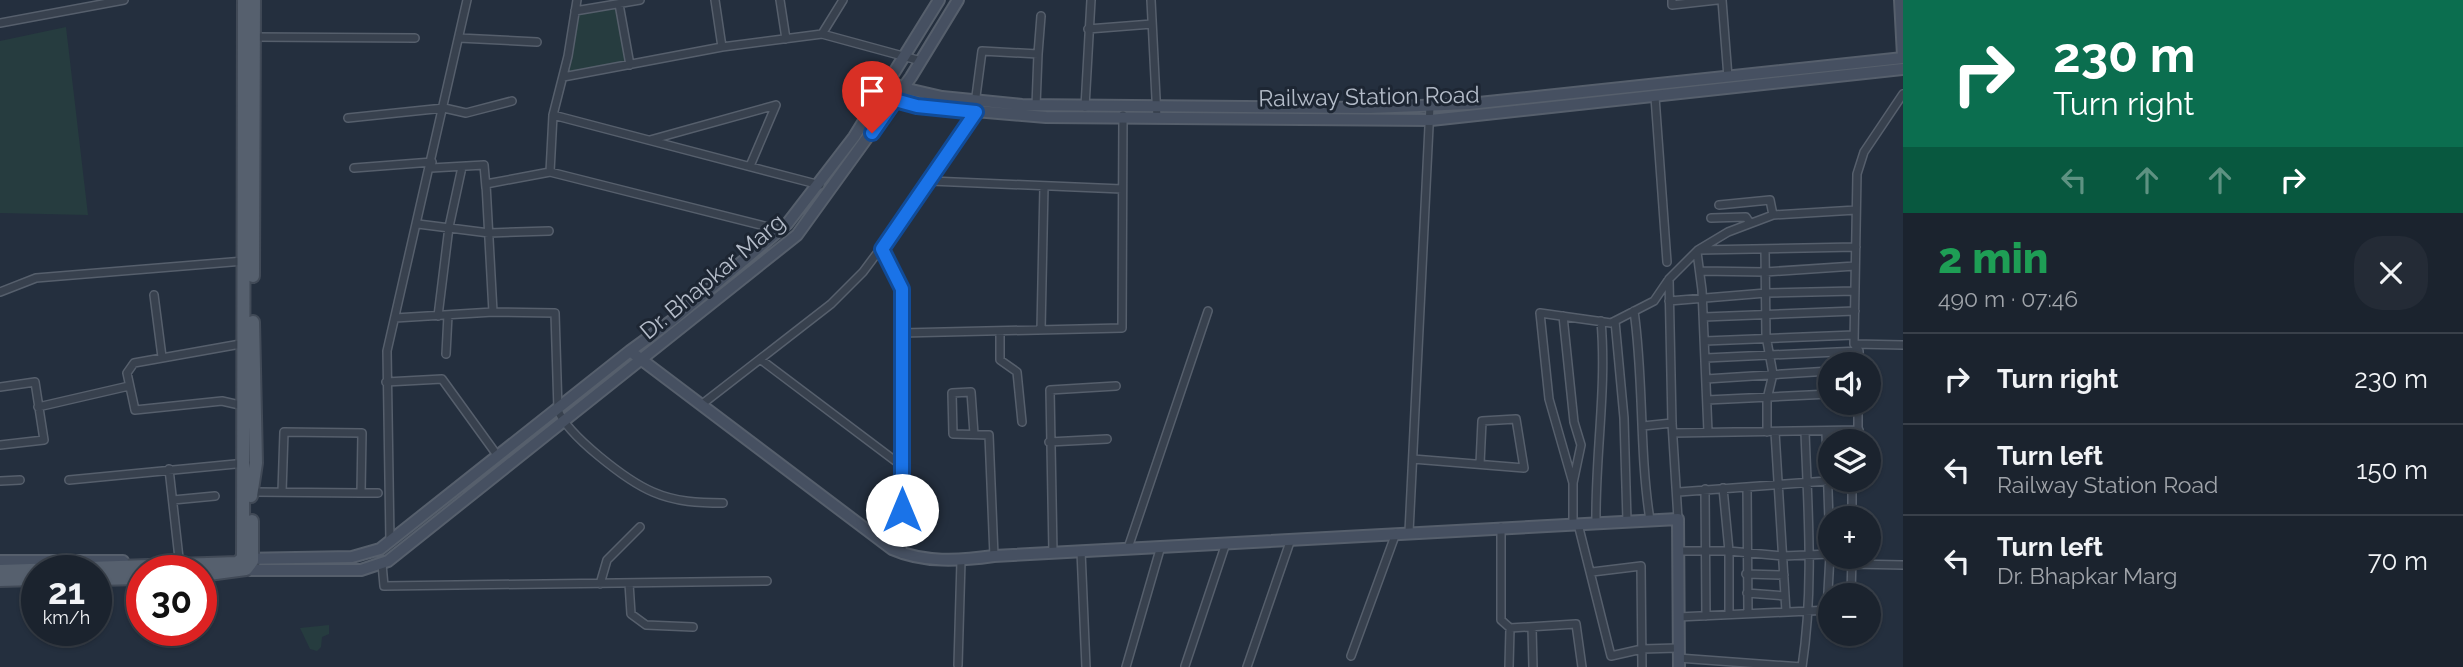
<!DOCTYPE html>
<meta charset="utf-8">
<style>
:root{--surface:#1b232e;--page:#242b36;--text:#f1f3f6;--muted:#a0a4aa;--line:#39404a}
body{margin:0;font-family:Raleway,sans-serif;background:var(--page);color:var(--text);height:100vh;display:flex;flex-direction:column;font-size:26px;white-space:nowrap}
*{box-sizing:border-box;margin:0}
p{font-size:23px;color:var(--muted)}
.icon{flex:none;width:38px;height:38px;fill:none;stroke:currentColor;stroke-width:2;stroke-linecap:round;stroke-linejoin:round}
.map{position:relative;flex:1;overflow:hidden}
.panel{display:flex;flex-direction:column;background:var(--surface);width:560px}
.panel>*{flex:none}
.banner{background:#0b6e4f;color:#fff;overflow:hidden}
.fabs{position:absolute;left:1818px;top:352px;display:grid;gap:14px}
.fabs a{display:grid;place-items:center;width:63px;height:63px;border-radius:50%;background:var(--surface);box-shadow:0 2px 5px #0004,0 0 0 2px var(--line);font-size:35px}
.speed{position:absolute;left:21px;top:555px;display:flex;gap:14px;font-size:35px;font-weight:700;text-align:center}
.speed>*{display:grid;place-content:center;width:91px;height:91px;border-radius:50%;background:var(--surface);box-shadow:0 2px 5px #0004,0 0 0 2px var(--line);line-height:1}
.speed small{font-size:18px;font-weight:400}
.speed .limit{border:10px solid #d22;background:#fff;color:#111}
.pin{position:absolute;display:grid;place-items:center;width:60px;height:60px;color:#fff;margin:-72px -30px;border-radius:50% 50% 50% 0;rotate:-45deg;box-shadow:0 0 7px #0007}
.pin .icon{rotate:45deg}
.me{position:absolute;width:77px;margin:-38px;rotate:0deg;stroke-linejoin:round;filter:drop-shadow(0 0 5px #0008)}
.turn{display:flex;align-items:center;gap:24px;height:147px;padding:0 35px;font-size:32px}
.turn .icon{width:91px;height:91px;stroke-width:2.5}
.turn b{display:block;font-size:49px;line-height:60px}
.lanes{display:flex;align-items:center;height:66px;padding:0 35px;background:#0003;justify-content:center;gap:35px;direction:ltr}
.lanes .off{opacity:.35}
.round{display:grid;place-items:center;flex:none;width:74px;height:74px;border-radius:28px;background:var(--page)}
.head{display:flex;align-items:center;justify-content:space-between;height:119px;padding:0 35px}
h1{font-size:42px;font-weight:800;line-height:52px;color:#1e9e55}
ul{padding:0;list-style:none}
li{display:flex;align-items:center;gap:21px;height:91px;padding:0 35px;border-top:2px solid var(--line)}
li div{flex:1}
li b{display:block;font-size:26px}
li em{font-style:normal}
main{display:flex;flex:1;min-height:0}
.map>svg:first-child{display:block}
</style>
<main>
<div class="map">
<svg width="1903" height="667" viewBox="0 0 1903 667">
<rect width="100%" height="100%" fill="#242f3e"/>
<path fill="#263c3f" d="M616,7L626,63L568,72L578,14Z
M66,27L88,215L0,213V41Z
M329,625V634L322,637L321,647L317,651L310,649L300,628Z"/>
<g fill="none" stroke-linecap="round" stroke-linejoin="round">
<defs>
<path id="street" d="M715,0L722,47
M780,0L786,39
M1151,0L1157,118
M1672,0V5L1717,0
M1722,0L1728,77
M619,4L630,65
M575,11L640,0
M0,23L124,0
M1088,29L1152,24
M822,34L843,0
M254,37L415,38
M459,38L537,42
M1038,54L1041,16
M563,77L722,47L822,34L921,61
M1655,97L1667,262
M1085,107L1091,0
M553,115L820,185
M348,118L444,108L466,113L512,101
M650,140L776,105L750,166
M354,168L432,162
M431,168L484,165L486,188
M550,172L553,115L568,56L577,0
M931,181L973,119L982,51L1038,54L1036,106
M1719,205L1770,200L1773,215
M1711,218L1746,217L1750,223
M418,224L489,233L549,231
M882,249L902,289V554
M1765,249L1766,336L1773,374L1767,399V432
M1699,250L1856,247
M1697,252L1702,290L1708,432
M1701,271L1765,272L1855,266
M1669,279L1672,423L1678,519
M0,292L36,278L244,261
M154,295L162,357
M1669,301L1766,293L1855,291
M1634,311C1644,380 1639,451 1650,520
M493,312L486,184L550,172L780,230
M438,316L449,227L462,167
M1563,316L1574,422L1581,445L1573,483V524
M1704,317L1855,311
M395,318L493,312L555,313L558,410C567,435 627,481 653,492C676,502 699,503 723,503
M1615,321L1624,418L1627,521
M1041,330L1044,186
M1000,331V360L1017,372L1022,422
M902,333L1122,328L1123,115
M1705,341L1854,335
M1854,344L1903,345
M446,354L448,315
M1706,358L1859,351
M760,359L902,466
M1859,364V351L1854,344L1857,174L1864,152L1903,94
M1706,379L1830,371
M386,382L442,379L497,455
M0,387L35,382L44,440L0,445
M1707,400L1830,394
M701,405L831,304L863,272L931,181L1122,189
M244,406L222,401L135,410L127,373L134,363L246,343
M38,407L129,386
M1643,426L1672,423
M1775,432L1786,612
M1673,433L1859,430
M1826,433L1830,549
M974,434L971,392L952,393L953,434L989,435L994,556
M1858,441V402
M1049,442L1107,439
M1413,459L1524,468L1516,419L1482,421L1480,464
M169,469L180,567
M69,480L246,463
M0,481L20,480
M1573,483L1549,399L1540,313L1611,323L1654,301L1669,279L1698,250L1728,232L1773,215L1856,210
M1747,487L1748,613
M1723,488L1729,551V614
M1705,489L1706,616
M251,492L361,493L362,433L284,432L282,492
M1679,492L1840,480
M361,493H378
M173,500L215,496
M1852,518V480
M1596,523C1595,455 1607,389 1601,321
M1578,524L1611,656L1642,649L1678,648
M1501,527V620L1510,628L1576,624L1582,667
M1409,532L1430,106
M390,541L387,351L467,0
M1128,548L1208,311
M1081,551L1086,667
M1678,551H1729L1783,556L1830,554
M1053,553L1050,390L1116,386
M382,564L384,586L767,581
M1852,564L1903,565
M1592,572L1641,566L1642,667
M1746,574L1784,575
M629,583L631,614L646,625L693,627
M600,584L607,560L640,527
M1747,593L1785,596
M1851,595L1852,556
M1827,610L1830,555
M1678,617L1830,610
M1532,627L1533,667
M1351,656L1396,533
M1678,658L1802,667C1814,589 1808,511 1805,432
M958,665L961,561
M1185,666L1226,543
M1126,667L1161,546
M1247,667L1291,539
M1509,667L1510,628"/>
<path id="secondary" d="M1900,0L1903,56
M887,80L903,88L942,97L1022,105L1369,108L1469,104L1903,58
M880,92L917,106L1046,117L1431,120L1903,69
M630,351L892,549C924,563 959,561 994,556L1678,519L1679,667
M246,559L352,557L380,549L630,351L674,319L787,224L854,137L939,0
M0,561H123
M242,566L251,570H361L388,561L797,235L911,77L958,0"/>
<path id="primary" d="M253,276L254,0
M251,496L256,463L253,322
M0,571L237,563L243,558L244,0
M201,575L246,569L252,561V521
M96,579L142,578
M0,580L37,579"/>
</defs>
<use href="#street" stroke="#565f6c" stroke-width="10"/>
<use href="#secondary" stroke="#565f6c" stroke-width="14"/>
<use href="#primary" stroke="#414a57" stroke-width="16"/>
<use href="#street" stroke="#38414e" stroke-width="7"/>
<use href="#secondary" stroke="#465061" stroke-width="10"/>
<use href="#primary" stroke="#56606e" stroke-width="12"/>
</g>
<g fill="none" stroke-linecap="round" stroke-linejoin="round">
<defs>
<path id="route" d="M872,133L895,100L917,106L976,112L882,249L902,289V510"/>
</defs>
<use href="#route" stroke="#114b97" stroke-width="18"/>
<use href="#route" stroke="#1a73e8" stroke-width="12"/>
</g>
<g text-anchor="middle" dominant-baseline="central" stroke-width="6" stroke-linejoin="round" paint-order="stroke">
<g font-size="23" fill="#b4bcc9" stroke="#1d2633">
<text transform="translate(1369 96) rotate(-1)">Railway Station Road</text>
<text transform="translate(712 276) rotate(-40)">Dr. Bhapkar Marg</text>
</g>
</g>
</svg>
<div class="fabs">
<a><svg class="icon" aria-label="sound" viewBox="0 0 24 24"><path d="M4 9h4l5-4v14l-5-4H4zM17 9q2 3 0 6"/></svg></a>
<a><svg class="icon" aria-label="layers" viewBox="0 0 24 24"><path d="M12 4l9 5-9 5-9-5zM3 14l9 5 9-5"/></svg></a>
<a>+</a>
<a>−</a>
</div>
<div class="speed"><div>21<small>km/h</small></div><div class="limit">30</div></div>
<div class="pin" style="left:872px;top:133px;background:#d93025"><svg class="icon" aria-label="arrive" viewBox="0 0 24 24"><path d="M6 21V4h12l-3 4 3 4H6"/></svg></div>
<svg class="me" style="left:902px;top:510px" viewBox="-20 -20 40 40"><circle r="19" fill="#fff"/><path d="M0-13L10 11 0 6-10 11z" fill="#1a73e8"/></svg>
</div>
<section class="panel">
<div class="banner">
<div class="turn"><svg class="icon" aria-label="right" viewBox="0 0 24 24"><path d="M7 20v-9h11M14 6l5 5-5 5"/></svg><div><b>230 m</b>Turn right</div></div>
<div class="lanes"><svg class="icon off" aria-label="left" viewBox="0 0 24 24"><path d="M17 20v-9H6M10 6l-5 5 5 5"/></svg><svg class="icon off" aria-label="ahead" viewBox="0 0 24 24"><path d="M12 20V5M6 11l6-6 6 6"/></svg><svg class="icon off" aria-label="ahead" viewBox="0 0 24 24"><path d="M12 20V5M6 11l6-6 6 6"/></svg><svg class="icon" aria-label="right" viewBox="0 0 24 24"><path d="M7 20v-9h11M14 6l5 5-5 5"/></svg></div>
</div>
<div class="head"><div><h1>2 min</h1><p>490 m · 07:46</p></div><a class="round"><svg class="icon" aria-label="close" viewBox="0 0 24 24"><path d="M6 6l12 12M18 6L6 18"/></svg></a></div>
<ul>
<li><svg class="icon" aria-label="right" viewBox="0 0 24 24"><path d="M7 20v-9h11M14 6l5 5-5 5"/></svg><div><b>Turn right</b></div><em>230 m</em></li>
<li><svg class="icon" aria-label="left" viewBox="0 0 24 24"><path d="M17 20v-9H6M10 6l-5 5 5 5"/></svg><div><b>Turn left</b><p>Railway Station Road</p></div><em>150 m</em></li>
<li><svg class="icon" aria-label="left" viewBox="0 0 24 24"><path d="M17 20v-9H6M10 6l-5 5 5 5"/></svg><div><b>Turn left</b><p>Dr. Bhapkar Marg</p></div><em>70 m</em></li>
</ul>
</section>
</main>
